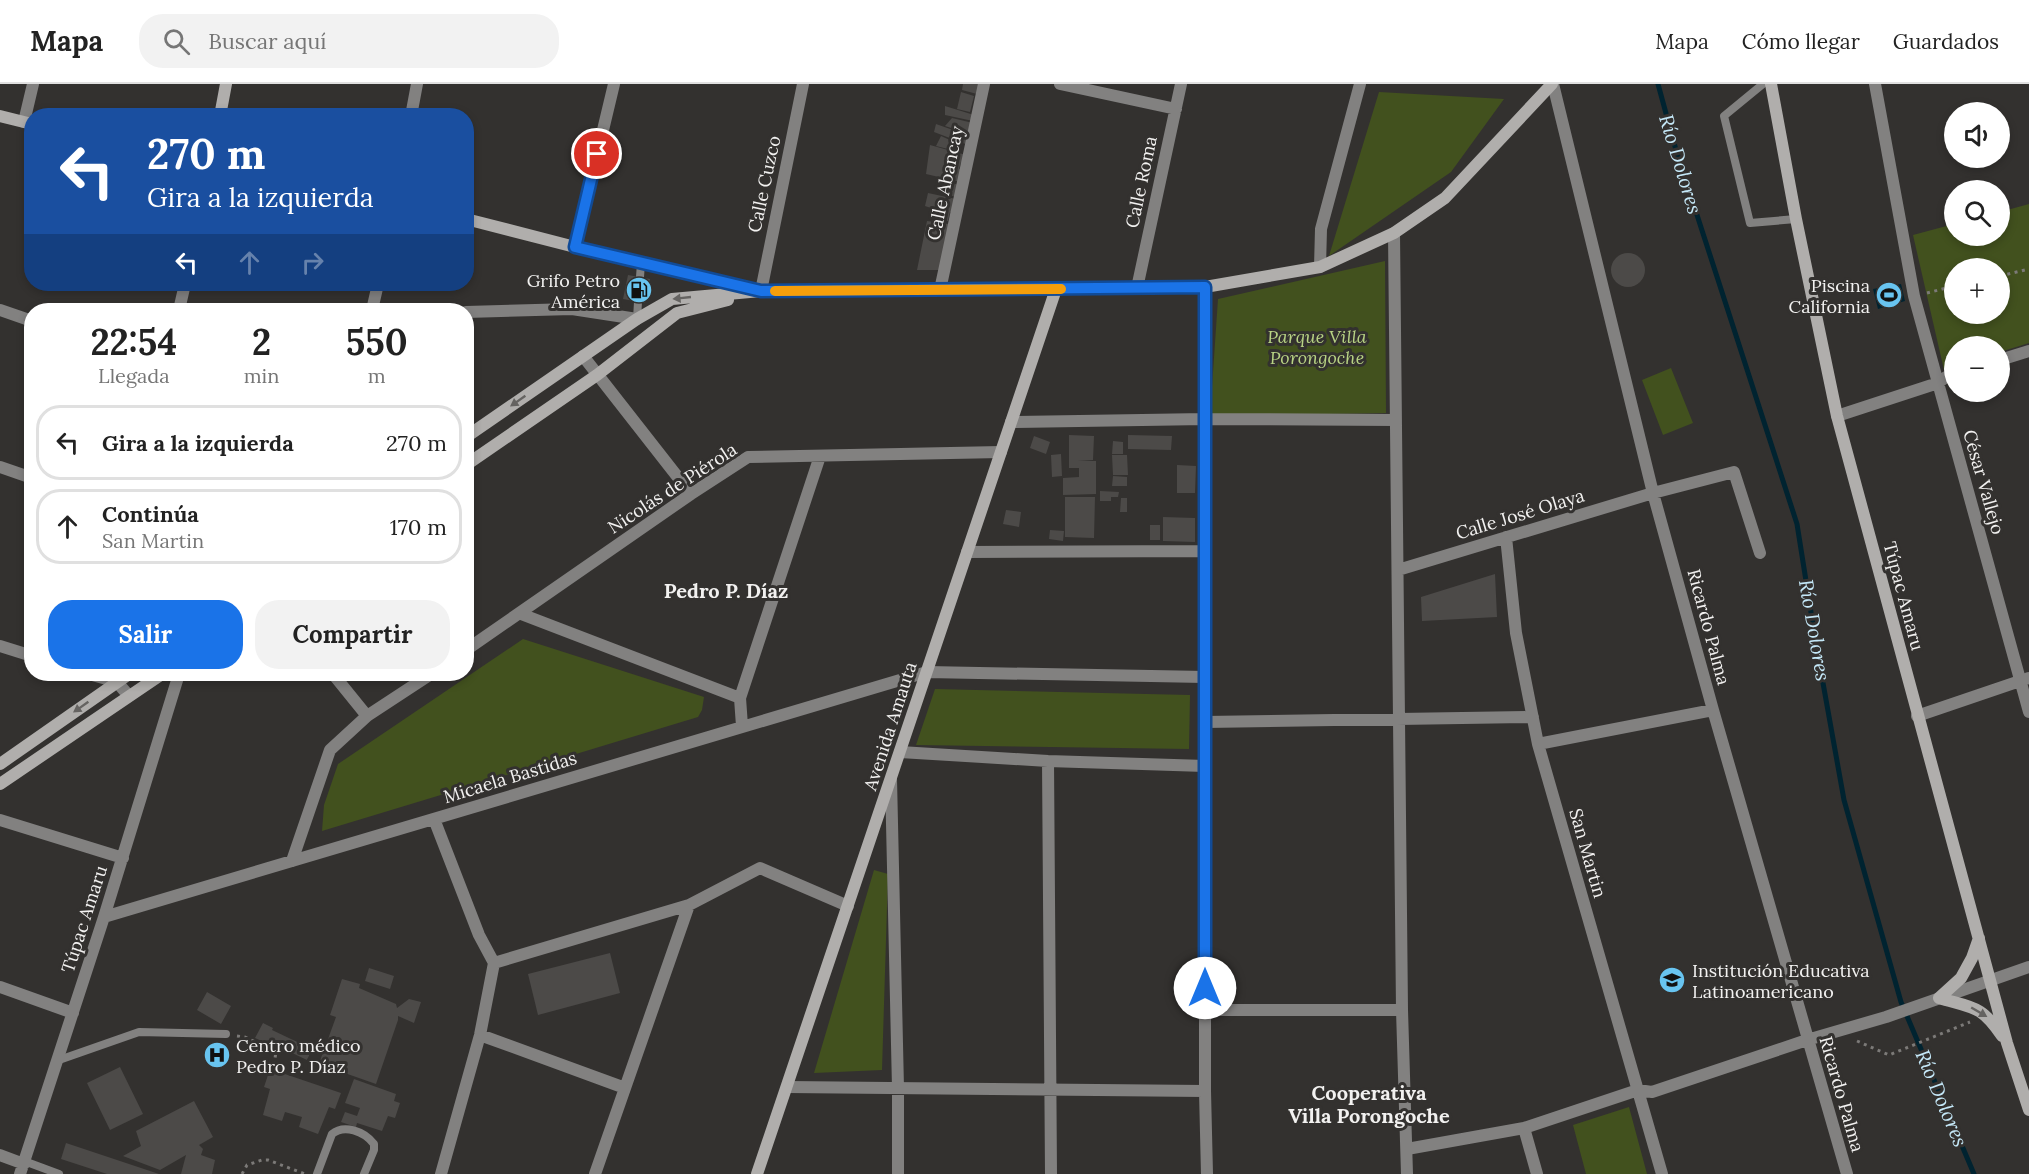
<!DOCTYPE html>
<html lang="es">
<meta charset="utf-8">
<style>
:root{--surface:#fff;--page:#f2f2f2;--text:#222;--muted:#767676;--line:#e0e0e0;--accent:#1a73e8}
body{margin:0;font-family:Lora,serif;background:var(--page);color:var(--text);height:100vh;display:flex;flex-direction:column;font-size:22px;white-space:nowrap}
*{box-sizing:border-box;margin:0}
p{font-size:20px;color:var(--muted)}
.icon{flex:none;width:33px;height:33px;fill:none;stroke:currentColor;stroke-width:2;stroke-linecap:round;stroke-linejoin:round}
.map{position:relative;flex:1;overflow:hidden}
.sheet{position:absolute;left:24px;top:219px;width:450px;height:378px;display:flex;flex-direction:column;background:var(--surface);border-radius:24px;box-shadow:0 3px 9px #0003}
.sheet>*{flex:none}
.top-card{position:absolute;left:24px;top:24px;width:450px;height:183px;border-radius:24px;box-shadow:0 3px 9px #0003;background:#1a4fa0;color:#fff;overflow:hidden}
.tools{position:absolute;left:1944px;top:18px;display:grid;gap:12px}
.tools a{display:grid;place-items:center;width:66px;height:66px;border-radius:50%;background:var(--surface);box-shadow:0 3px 9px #0003;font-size:30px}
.pin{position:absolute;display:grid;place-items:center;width:51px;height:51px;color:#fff;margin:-26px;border:3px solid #fff;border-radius:50%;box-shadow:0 2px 6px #0007}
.me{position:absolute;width:66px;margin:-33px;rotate:0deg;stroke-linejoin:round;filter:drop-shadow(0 0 4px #0008)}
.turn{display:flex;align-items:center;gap:21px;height:126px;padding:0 24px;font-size:27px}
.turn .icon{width:78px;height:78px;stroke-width:2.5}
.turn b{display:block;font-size:42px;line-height:51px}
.lanes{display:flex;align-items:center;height:57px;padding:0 24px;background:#0003;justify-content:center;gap:30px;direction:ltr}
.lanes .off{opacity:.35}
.eta{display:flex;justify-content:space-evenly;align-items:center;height:102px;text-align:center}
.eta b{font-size:36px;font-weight:700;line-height:42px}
.button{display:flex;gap:12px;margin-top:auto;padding:12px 24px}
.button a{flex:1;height:69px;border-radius:24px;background:var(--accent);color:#fff;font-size:24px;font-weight:700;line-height:69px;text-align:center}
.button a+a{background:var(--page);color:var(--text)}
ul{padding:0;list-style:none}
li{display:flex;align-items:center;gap:18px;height:75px;margin:0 12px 9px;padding:0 12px;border:3px solid var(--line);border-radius:24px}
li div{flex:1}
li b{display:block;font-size:22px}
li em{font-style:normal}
header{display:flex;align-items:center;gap:36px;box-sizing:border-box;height:84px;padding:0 30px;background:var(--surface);border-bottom:2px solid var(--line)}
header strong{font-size:28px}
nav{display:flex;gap:33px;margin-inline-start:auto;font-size:21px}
.search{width:420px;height:54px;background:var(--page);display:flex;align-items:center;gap:15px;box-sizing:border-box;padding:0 21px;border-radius:24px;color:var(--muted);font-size:22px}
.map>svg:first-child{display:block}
</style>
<header>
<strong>Mapa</strong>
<div class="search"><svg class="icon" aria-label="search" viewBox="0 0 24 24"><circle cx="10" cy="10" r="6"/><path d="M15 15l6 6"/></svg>Buscar aquí</div>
<nav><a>Mapa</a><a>Cómo llegar</a><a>Guardados</a></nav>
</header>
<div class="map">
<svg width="2029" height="1090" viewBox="0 0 2029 1090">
<rect width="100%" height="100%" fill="#33312f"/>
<path fill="#42511e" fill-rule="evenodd" d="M1379,8L1504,15L1451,88L1329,172Z
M2029,120V259L2000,268V262H1954V282L1944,286L1913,151L1954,140V152H2000V128ZM1954,184H2000V230H1954Z
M1385,177L1386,329L1210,332L1218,215Z
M1671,284L1693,339L1663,351L1642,296Z
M523,555L704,613L702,626L698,633L322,747L324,721L338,680Z
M935,605L1190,611L1189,665L916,661Z
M874,786L888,790L882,986L814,989Z
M1629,1023L1647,1090H1586L1573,1041Z"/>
<path fill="#002330" d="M1901,200L1905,217L1878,225L1873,205Z"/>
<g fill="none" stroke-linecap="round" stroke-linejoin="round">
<path stroke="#002330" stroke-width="5" d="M1658,0L1676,66L1797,440L1816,560L1844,716L1901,918L1974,1090"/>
</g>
<path fill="#4c4a48" d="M963,0H979L977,10L962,6Z
M961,8L974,12L970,28L957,25Z
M945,22L974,31L973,37L945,31Z
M952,34L973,39L970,50L945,42Z
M936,40L970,52L968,61L934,48Z
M941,52L961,61L960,68L936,62Z
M930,61L966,71L964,79L961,78L959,85L963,86L960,98L926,90Z
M942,96L959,101L956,113L939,108Z
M928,109L956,115L953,129L950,128L948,137L932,135L934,125L925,122Z
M927,137L949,140L940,186H917Z
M1611 186a17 17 0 1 1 34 0a17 17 0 1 1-34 0Z
M628,191L650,195L645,219L623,215Z
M1069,351L1094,352L1093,376L1078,377H1096V410L1063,411V394L1079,393V384H1069Z
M1128,351L1172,352L1171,366L1128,365Z
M1034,352L1050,358L1046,370L1030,364Z
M1113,357L1123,358V370H1112Z
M1061,370L1062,392L1052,393L1051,371Z
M1112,371H1127L1128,391H1113Z
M1177,381L1196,382L1195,409H1177Z
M1113,392L1127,393V402H1112Z
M1100,407L1119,408L1118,413H1111V417H1100Z
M1065,413H1095L1094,454L1065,453Z
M1121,414H1127V428H1120Z
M1006,426L1021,428L1019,443L1003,440Z
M1163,433L1195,434V458L1163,457Z
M1150,441H1160V456H1150Z
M1050,446L1064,447L1063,457L1049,455Z
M1495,490L1497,533L1422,537L1421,513Z
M610,869L620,909L538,931L528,890Z
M369,884L394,892L390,905L365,897Z
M342,895L360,900L359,904L396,920L397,924L409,915L421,918L414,939L398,932V936L376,1000L319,980L325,962L337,965L339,959L328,955L336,933L330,931Z
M207,908L231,922L221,940L197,926Z
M263,939L273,944L272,946L312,965L307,976L267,957L266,959L255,954Z
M120,983L143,1030L110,1046L87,999Z
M270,985L341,1009L335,1025L329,1023L318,1050L299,1043L302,1033L285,1028L282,1037L263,1031L270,1005L264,1003Z
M354,995L396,1010L394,1017L400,1019L395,1034L388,1032L382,1047L357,1039L356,1043L341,1038L345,1028L357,1032L360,1024L345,1019Z
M194,1017L213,1053L199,1061L203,1065L201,1071L215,1076L212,1090H181L186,1071L160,1086L123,1072L141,1062L136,1047Z
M66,1059L159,1090H107L61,1075Z"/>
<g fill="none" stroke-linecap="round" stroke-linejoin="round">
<path stroke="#7c7a78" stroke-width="3" stroke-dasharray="3 4.5" stroke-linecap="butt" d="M2000,192L2029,185
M1927,209L1954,202
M237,952L245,953L276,968L273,986
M1857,957L1889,971L1970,938
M242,1090L247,1081L262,1076H268L305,1090"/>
<path stroke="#828180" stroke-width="8" d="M1763,0L1724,32L1750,139L1796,135
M640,193L641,179
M637,235L638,218
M59,976L139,948L226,950
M24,1077L59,1090
M317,1090L332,1050C344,1040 364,1047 374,1060V1066L364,1090"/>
<path stroke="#828180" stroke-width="12" d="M1060,0L1176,25
M1553,0L1653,409L1713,626L1847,1090
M1875,0L1914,212L2029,628
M411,32L417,0
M24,38L33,0
M1394,149L1402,926L1407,1090
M575,163L614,0
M1320,183L1321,145L1360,0
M1205,203V1007L1207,1090
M1137,204L1181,0
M940,206L984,0
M761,207L803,0
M0,226L32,237
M179,226L185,200
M372,226L378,200
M466,228L572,225L637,235
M583,272L691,410
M2000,276L2029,267
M1837,332L1938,299L1946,293L1954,290
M1011,338L1205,335L1396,336
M0,383L32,394
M1506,453L1516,549L1538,660L1662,1090
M967,468L1205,467
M1398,486L1653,409L1734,388L1760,469
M521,530L740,614
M0,562L32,572
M466,566L691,410L748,373L1001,368
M89,590L117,598L129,612
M367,632L431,590
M1917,632L2029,594
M1205,638L1533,633
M742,642L740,614L820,372
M1538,660L1713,626
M900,668L1048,677L1205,682
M1048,677L1051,1090
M891,695L898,1004V1090
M434,735L479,851L494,879L689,821L760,784L848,822
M0,736L123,774
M292,777L330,666L367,632L333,590
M104,833L927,588L1205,593
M0,903L73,929
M1205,926H1402
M480,951L625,1004
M787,1003L1205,1007
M1524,1044L1537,1090
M1407,1065L1524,1044L1638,1006L1652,1008L1807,956L1886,933L2029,883
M0,1071L24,1080
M20,1090L104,833L179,590
M441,1090L480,951L494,879
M595,1090L689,821"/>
<path stroke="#b0aeac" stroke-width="12" d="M1771,0L1796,135L1837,332L2007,959L2029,1026
M0,32L32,40
M220,32L226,0
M466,135L575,163L751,205
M466,353L637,235L672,215L761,207L1205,203L1320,183L1394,149L1445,114L1552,0
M466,381L597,291L677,229L728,216
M0,680L129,590
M0,700L162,590
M1939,914C1973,924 1981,921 2002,952
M1939,914L1961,894L1972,874L1979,854
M757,1090L1056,205"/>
</g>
<defs><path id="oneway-solid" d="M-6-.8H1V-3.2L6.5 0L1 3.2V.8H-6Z" transform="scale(1.5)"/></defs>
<g fill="#656361">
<use href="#oneway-solid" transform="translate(682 214) rotate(174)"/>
<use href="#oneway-solid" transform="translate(518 317) rotate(145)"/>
<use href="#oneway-solid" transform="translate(81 623) rotate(145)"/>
<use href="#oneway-solid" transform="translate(1979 928) rotate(30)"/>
</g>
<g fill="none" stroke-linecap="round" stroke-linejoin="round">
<defs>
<path id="route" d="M597,70L575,163L761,207L1205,203V904"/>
</defs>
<use href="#route" stroke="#114b97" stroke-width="15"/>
<use href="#route" stroke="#1a73e8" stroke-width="10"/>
<path stroke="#f59e0b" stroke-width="10" d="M775,207L1061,205"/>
</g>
<defs>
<symbol id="fuel-disc" viewBox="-11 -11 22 22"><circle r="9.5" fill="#68c4f0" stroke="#33312f"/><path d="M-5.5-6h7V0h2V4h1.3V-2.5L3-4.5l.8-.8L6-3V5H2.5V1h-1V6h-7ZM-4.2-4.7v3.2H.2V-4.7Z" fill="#111"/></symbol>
<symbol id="stadium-disc" viewBox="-11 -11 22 22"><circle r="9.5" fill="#68c4f0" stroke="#33312f"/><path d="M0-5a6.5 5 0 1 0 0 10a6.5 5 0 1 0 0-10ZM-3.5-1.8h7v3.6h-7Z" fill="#111"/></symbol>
<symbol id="school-disc" viewBox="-11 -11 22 22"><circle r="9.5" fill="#68c4f0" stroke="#33312f"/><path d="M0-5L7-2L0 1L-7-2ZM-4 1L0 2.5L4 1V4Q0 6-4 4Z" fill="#111"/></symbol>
<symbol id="hospital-disc" viewBox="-11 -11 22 22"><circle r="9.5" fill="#68c4f0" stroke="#33312f"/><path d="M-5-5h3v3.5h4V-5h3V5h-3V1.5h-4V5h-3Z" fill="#111"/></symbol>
</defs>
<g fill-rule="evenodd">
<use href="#fuel-disc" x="624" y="191" width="30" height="30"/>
<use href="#stadium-disc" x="1874" y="196" width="30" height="30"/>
<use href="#school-disc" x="1657" y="881" width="30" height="30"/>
<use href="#hospital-disc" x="202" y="956" width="30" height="30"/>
</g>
<g text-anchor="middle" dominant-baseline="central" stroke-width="6" stroke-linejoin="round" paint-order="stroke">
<g font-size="18" fill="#f2f1f0" stroke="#33312f">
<text transform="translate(1141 98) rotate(-78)">Calle Roma</text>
<text transform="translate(945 99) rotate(-78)">Calle Abancay</text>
<text transform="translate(764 100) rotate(-78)">Calle Cuzco</text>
<text transform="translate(1984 398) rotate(74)">César Vallejo</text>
<text transform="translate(672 404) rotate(-33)">Nicolás de Piérola</text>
<text transform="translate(1520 430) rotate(-17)">Calle José Olaya</text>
<text transform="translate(1904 512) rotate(75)">Túpac Amaru</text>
<text transform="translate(1709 543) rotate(75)">Ricardo Palma</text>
<text transform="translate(890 642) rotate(-72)">Avenida Amauta</text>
<text transform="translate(510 693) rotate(-17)">Micaela Bastidas</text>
<text transform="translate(1588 769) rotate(74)">San Martin</text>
<text transform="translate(84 835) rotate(-72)">Túpac Amaru</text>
<text transform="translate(1842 1010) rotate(74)">Ricardo Palma</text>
</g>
<g font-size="18" fill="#f2f1f0" stroke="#33312f" text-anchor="end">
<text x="620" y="196">Grifo Petro<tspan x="620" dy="21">América</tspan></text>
<text x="1870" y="201">Piscina<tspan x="1870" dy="21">California</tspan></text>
<text x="1692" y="886" text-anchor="start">Institución Educativa<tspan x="1692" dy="21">Latinoamericano</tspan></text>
<text x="236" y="961" text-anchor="start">Centro médico<tspan x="236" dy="21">Pedro P. Díaz</tspan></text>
</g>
<g font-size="18" font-style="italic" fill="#b8d384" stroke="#33312f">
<text x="1317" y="252">Parque Villa<tspan x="1317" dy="21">Porongoche</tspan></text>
</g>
<g font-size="20" font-style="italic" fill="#c5e8f8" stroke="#33312f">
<text transform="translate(1681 80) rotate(73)">Río Dolores</text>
<text transform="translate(1815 546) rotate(80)">Río Dolores</text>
<text transform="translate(1942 1014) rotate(67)">Río Dolores</text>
</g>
<g font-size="20" font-weight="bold" fill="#f2f1f0" stroke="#33312f">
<text x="726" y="506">Pedro P. Díaz</text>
<text x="1369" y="1008">Cooperativa<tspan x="1369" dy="23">Villa Porongoche</tspan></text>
</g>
</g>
</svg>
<div class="tools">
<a><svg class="icon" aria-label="sound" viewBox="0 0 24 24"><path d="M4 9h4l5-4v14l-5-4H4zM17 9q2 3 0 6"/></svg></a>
<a><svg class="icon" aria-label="search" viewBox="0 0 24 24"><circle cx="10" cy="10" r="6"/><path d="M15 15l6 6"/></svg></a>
<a>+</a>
<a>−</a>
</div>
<div class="pin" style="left:597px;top:70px;background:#d93025"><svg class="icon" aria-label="arrive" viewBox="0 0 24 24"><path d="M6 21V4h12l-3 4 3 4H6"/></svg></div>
<svg class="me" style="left:1205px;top:904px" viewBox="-20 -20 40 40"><circle r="19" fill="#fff"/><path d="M0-13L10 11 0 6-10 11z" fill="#1a73e8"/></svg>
<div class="top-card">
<div class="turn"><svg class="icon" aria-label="left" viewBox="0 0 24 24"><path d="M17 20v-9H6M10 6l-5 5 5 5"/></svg><div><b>270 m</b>Gira a la izquierda</div></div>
<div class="lanes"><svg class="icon" aria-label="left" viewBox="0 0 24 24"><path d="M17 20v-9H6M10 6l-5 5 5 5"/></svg><svg class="icon off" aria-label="ahead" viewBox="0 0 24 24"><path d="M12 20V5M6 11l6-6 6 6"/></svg><svg class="icon off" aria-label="right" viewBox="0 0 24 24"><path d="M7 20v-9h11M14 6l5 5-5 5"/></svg></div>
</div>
<section class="sheet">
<div class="eta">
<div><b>22:54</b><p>Llegada</p></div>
<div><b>2</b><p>min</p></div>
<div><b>550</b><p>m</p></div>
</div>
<ul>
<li><svg class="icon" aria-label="left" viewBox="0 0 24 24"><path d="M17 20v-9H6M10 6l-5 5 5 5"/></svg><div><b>Gira a la izquierda</b></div><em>270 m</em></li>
<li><svg class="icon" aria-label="ahead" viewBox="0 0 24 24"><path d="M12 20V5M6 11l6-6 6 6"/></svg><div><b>Continúa</b><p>San Martin</p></div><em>170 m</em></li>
</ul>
<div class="button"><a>Salir</a><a>Compartir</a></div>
</section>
</div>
